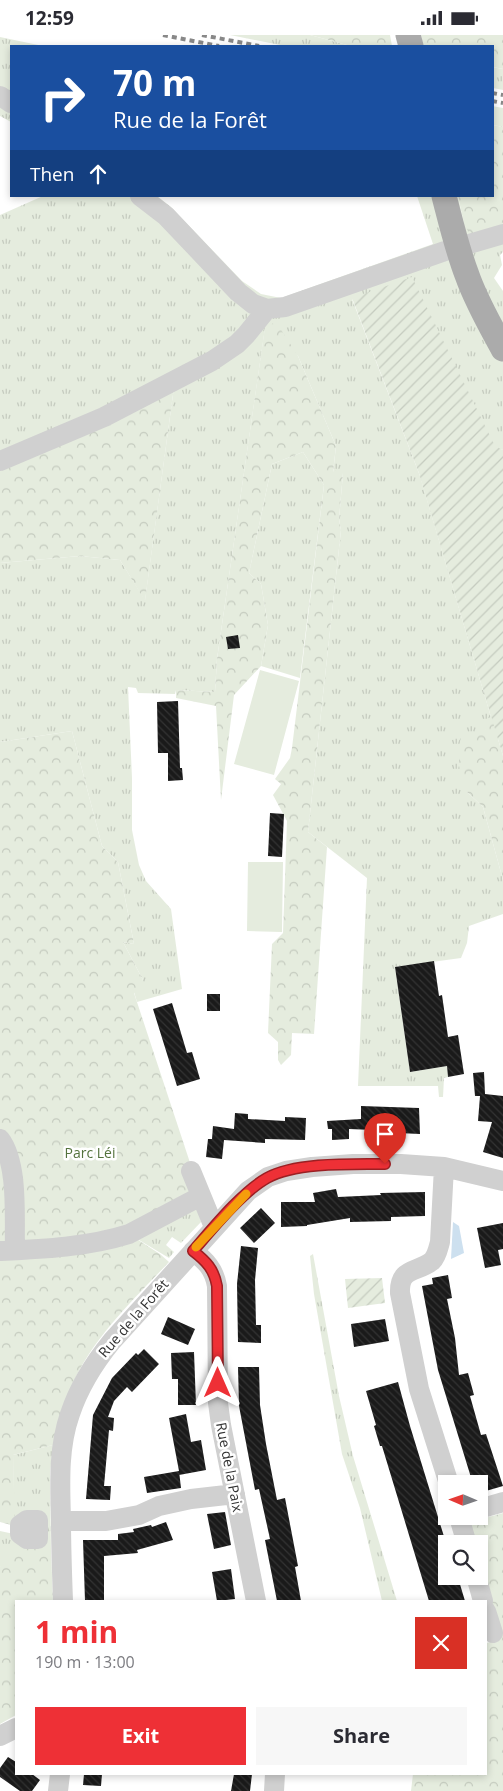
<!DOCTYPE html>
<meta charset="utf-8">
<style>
:root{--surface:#fff;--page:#f7f7f7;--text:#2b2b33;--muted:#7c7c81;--accent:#ee3036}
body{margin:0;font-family:"Open Sans",sans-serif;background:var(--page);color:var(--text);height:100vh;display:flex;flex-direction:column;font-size:19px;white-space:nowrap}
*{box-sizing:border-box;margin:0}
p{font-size:16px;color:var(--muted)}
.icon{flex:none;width:28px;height:28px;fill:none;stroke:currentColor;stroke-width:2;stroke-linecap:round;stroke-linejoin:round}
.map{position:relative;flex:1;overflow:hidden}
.sheet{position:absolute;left:15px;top:1565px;width:472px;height:175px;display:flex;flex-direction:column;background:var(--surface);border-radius:0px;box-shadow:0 2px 8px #0003}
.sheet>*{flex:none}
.top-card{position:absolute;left:10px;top:10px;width:484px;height:152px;border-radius:0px;box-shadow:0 2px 8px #0003;background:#1a4fa0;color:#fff;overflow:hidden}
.needle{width:32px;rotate:272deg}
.buttons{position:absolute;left:438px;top:1440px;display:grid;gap:10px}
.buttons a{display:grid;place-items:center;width:50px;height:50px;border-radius:0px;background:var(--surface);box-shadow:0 2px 8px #0003;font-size:25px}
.pin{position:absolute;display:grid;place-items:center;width:42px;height:42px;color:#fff;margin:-51px -21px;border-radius:50% 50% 50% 0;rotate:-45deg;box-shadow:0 0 5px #0007}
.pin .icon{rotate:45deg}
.me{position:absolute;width:55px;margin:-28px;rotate:0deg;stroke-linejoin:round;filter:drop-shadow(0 0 4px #0008)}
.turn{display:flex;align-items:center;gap:18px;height:105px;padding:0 20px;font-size:22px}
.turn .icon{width:65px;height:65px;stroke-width:2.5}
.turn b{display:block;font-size:35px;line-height:42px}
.then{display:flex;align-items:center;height:48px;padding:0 20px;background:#0003;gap:10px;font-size:19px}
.round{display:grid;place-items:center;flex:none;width:52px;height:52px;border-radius:0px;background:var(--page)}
.headline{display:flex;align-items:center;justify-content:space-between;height:85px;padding:0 20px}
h1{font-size:30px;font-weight:700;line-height:38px;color:var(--accent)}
.primary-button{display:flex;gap:10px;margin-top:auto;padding:10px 20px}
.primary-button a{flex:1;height:58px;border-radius:0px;background:var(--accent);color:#fff;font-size:20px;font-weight:700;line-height:58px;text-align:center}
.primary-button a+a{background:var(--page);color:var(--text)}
.status{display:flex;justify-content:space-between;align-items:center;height:35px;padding:0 25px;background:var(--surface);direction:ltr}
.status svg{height:14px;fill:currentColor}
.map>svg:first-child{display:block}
</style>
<div class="status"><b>12:59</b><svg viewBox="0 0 49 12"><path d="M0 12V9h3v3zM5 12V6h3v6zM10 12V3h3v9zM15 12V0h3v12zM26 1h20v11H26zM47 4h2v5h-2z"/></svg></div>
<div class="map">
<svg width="503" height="1756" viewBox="0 0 503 1756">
<defs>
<pattern id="grass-tufts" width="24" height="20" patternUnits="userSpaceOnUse" patternTransform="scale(1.25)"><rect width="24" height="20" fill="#e5ecde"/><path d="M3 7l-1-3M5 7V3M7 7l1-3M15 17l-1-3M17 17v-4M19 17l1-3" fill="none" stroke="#c5cbbf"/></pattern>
<pattern id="forest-crowns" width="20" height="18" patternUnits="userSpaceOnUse" patternTransform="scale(1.25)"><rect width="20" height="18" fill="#e5ecde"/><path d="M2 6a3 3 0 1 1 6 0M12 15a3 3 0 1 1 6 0" fill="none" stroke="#c5cbbf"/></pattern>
<pattern id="garden-furrows" width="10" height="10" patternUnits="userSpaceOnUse" patternTransform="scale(1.25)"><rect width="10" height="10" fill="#e5ecde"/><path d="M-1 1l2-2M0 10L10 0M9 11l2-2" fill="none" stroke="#c5cbbf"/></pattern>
<pattern id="building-back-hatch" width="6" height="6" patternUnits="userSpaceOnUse" patternTransform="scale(1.25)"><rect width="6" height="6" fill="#1a1a1a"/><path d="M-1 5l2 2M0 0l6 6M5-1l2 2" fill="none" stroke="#333"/></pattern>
</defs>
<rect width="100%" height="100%" fill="#fff"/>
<path fill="url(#grass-tufts)" d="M230,0H310L347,10L358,11H285Z
M0,2L43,11H11V87L0,81Z
M492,32L503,34V55L493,53Z
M492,71L503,73V92L493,90Z
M43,161H157L171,172L242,246L261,259L281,263L433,209L417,161H458L464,189L503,191V217L500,220L502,230L494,243L503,256V415L495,412L352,264L420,441L491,682L486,694L467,757L483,772L503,845V879L469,891L467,908L461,923L395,932L410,1037L447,1031L448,1042L444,1043L443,1062H439L438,1051H358L367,843L308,797L341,495L339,484L343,438H333L336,411L298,321L265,293L217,624L215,657L176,655L175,659L138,658L136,653L128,652L132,743V795L139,830L146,846L171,874L182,954L137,967L134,957L143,945L123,907L134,909L118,827L102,811L72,696L0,707V528L80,521L120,525L145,565L174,352L0,426V180Z
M303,417L324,450L300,643L261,631L268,590L261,549L249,538L272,429Z
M190,1173L198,1175L201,1187L181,1208L172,1202L166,1210L174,1217L169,1223L134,1202Z
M313,1219L339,1361L353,1421L397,1566H382L360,1473L342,1419L314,1259L310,1221Z
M53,1410L50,1438L51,1514H37L0,1532V1496L14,1499L13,1420Z"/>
<path fill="url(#forest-crowns)" d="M310,0H390L392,11L347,10Z
M421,0H503V34L493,32L492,11H423Z
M493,90L503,92V191L472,201L464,189L458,161H492Z
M276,287L298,321L336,411L333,437L338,434L343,438L339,484L341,495L308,797L327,812L314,999L292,998L291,1020L281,1030L278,1025V1007L268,998L272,909L283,898L287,786L273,760L281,749L275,744L290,723L292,713L324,450L303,417L272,429L249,538L261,549L268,590L261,631L234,660L221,765L216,671L176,663V655L215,657L217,624L265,292Z
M174,352L145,566L120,525L80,521L0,528V426Z
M503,415V696L498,704L503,721V845L483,772L467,757L459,731L460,703L486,694L484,685L491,682L420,441Z
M72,696L102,811L118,827L134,909L123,907L143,945L140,955L134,958L201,1161L129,1199L160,1219L169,1227C138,1260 102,1294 80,1334C67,1357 60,1384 53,1410L13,1420L15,1491L0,1487V707Z
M503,1478V1756H411L413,1739H486V1605L487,1608L500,1603L479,1530V1509H473L467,1488Z
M28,1505L37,1514H51L53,1566H16V1680L0,1689V1532L6,1521Z"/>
<path fill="url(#garden-furrows)" d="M412,242L495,411L503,415V721L420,441L352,263Z
M382,1243L385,1268L348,1273L345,1244Z"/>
<path fill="#e5ecde" d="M260,635L299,646L274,740L234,729Z
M248,827H283L282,897L247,896Z"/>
<path fill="#cde0ef" d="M453,1187L459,1191L464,1218L451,1224Z"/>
<path fill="url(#building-back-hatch)" d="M238,600L240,613L228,614L226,602Z
M178,666L180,733H182L183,745L168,746V718H158L157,667Z
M270,778L284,779L282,822L268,821Z
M434,926L439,961L442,960L448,1002L458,1000L464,1039L448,1042L447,1031L410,1037L395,932Z
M207,959H220V976H207Z
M172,968L187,1018L192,1017L200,1044L177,1051L153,974Z
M484,1037L485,1059L503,1061V1123L483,1117L492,1087L478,1086L480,1061H475L473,1038Z
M361,1071L419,1073L420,1099L398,1098V1096L349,1094V1104L332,1105V1094H328L327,1086L361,1084Z
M235,1078L248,1079V1084L285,1086V1082L306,1083L305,1105L265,1104V1108L224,1105L222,1124L206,1122L208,1104H212L213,1091L234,1094Z
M336,1154L338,1162L381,1160L380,1158L425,1157V1181L391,1182V1186L350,1187V1183L307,1190V1191L281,1192V1167H315L313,1158Z
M261,1173L275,1188L254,1208L240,1193Z
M503,1188V1214L498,1215L501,1230L485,1233L477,1193Z
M241,1211L258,1213L255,1245L256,1290H261V1308L238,1307L237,1249Z
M448,1240L452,1263L447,1264L455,1303L459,1340L468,1338L474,1360L470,1361L481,1400L486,1399L503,1451L479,1458V1449H473L438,1335L422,1251L433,1249L432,1243Z
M168,1282L195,1294L188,1310L161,1299Z
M385,1284L389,1306L354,1312L351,1289Z
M144,1314L159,1329L132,1357L127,1352L114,1366L108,1382L114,1383L113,1396L109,1395L104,1451H111L110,1465L86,1464L93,1380L112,1343L136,1318L138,1320Z
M194,1317L196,1370H178V1344H172L171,1318Z
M238,1332H259L260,1370L266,1409L277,1465L285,1463L298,1531L295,1532L301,1566H277L265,1505L270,1504L259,1454L255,1455L239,1371Z
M398,1347L410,1391L446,1508V1550L459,1546L465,1566H429L382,1411H380L374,1391L376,1390L366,1356Z
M186,1379L191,1407L201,1405L206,1435L179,1440V1436L181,1453L147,1458L144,1442L179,1436L169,1383Z
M225,1477L231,1510L214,1514L207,1479Z
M166,1487L173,1505L137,1515L138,1518L104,1521V1566H85L83,1505H118V1499L134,1497L133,1494L151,1490L152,1492Z
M231,1534L235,1564L217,1566L212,1537Z
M8,1722L16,1727V1739H32L40,1745L32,1756H20L0,1742V1733Z
M84,1739H102L101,1751L83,1750Z
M234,1739H252L250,1756H231Z"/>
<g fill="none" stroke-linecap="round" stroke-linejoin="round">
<path stroke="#d0d0d0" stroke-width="20" d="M0,61L11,68
M140,161L166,181L238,257L253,269L267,274L285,272L445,216L503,199
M0,426L104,382L212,326L237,309L246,300L267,274
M0,1104C19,1129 14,1185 15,1215
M444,1132L440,1207C438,1214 437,1221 432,1226C417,1238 399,1232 400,1258L419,1354L449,1449
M191,1136L214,1192
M0,1216C43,1214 88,1212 129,1199L201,1161
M193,1216C206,1226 214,1234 217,1251L218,1368L221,1390L256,1566
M479,1474L503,1467
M461,1481V1489L467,1509
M27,1485H38V1504H27L20,1499V1490Z
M61,1486H106L139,1480L159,1471L191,1464L235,1459
M476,1541L483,1566
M63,1566C62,1539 61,1512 61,1485C60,1449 58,1413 70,1379C79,1352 94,1328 112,1306L248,1156L268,1142L286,1136L312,1132L353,1129H401L444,1132L503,1146
M486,1576L493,1598
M0,1701L16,1693
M58,1756L60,1739
M274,1756L275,1739"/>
<path stroke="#ababab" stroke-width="25" d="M408,0L411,11
M444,161C451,188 457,214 467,240C476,266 490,290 503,314"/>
<path stroke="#888" stroke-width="4" stroke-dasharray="5 4" stroke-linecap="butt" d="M163,0L219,11
M202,0L259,11
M492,58L503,60
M492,66L503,68"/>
</g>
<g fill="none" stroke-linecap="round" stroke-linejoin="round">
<defs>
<path id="route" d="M218,1348L217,1251C214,1234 206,1226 193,1216C213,1193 242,1157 267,1143C295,1127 353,1129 385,1129"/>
</defs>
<use href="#route" stroke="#9b1f23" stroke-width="12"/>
<use href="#route" stroke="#ee3036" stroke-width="9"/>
<path stroke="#f59e0b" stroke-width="9" d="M196,1212L246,1159"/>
</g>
<g text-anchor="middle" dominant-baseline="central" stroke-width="5" stroke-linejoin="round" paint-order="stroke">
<g font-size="14" fill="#53723c" stroke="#fff">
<text x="90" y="1117">Parc Léi</text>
</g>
<g font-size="14" fill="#333" stroke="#fff">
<text transform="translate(133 1283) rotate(-49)">Rue de la Forêt</text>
<text transform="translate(230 1432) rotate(79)">Rue de la Paix</text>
</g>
</g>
</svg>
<div class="buttons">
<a><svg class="needle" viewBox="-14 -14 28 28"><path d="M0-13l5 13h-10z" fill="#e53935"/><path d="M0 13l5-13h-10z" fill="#7c7c81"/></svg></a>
<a><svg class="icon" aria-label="search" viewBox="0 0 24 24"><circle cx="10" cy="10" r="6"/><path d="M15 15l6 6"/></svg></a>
</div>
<div class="pin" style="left:385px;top:1129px;background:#d93025"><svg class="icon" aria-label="arrive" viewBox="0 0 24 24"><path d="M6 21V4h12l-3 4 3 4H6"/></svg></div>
<svg class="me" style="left:218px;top:1348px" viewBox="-20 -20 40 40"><path d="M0-17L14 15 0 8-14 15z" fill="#ee3036" stroke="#fff" stroke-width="4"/></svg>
<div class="top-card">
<div class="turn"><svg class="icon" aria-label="right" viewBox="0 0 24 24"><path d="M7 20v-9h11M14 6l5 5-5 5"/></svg><div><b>70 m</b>Rue de la Forêt</div></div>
<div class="then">Then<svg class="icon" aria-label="ahead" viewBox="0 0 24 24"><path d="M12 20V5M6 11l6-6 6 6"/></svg></div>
</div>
<section class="sheet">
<div class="headline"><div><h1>1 min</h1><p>190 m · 13:00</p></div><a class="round" style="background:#d93025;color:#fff"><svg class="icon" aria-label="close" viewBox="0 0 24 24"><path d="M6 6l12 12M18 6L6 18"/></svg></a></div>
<div class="primary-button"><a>Exit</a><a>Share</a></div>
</section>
</div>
